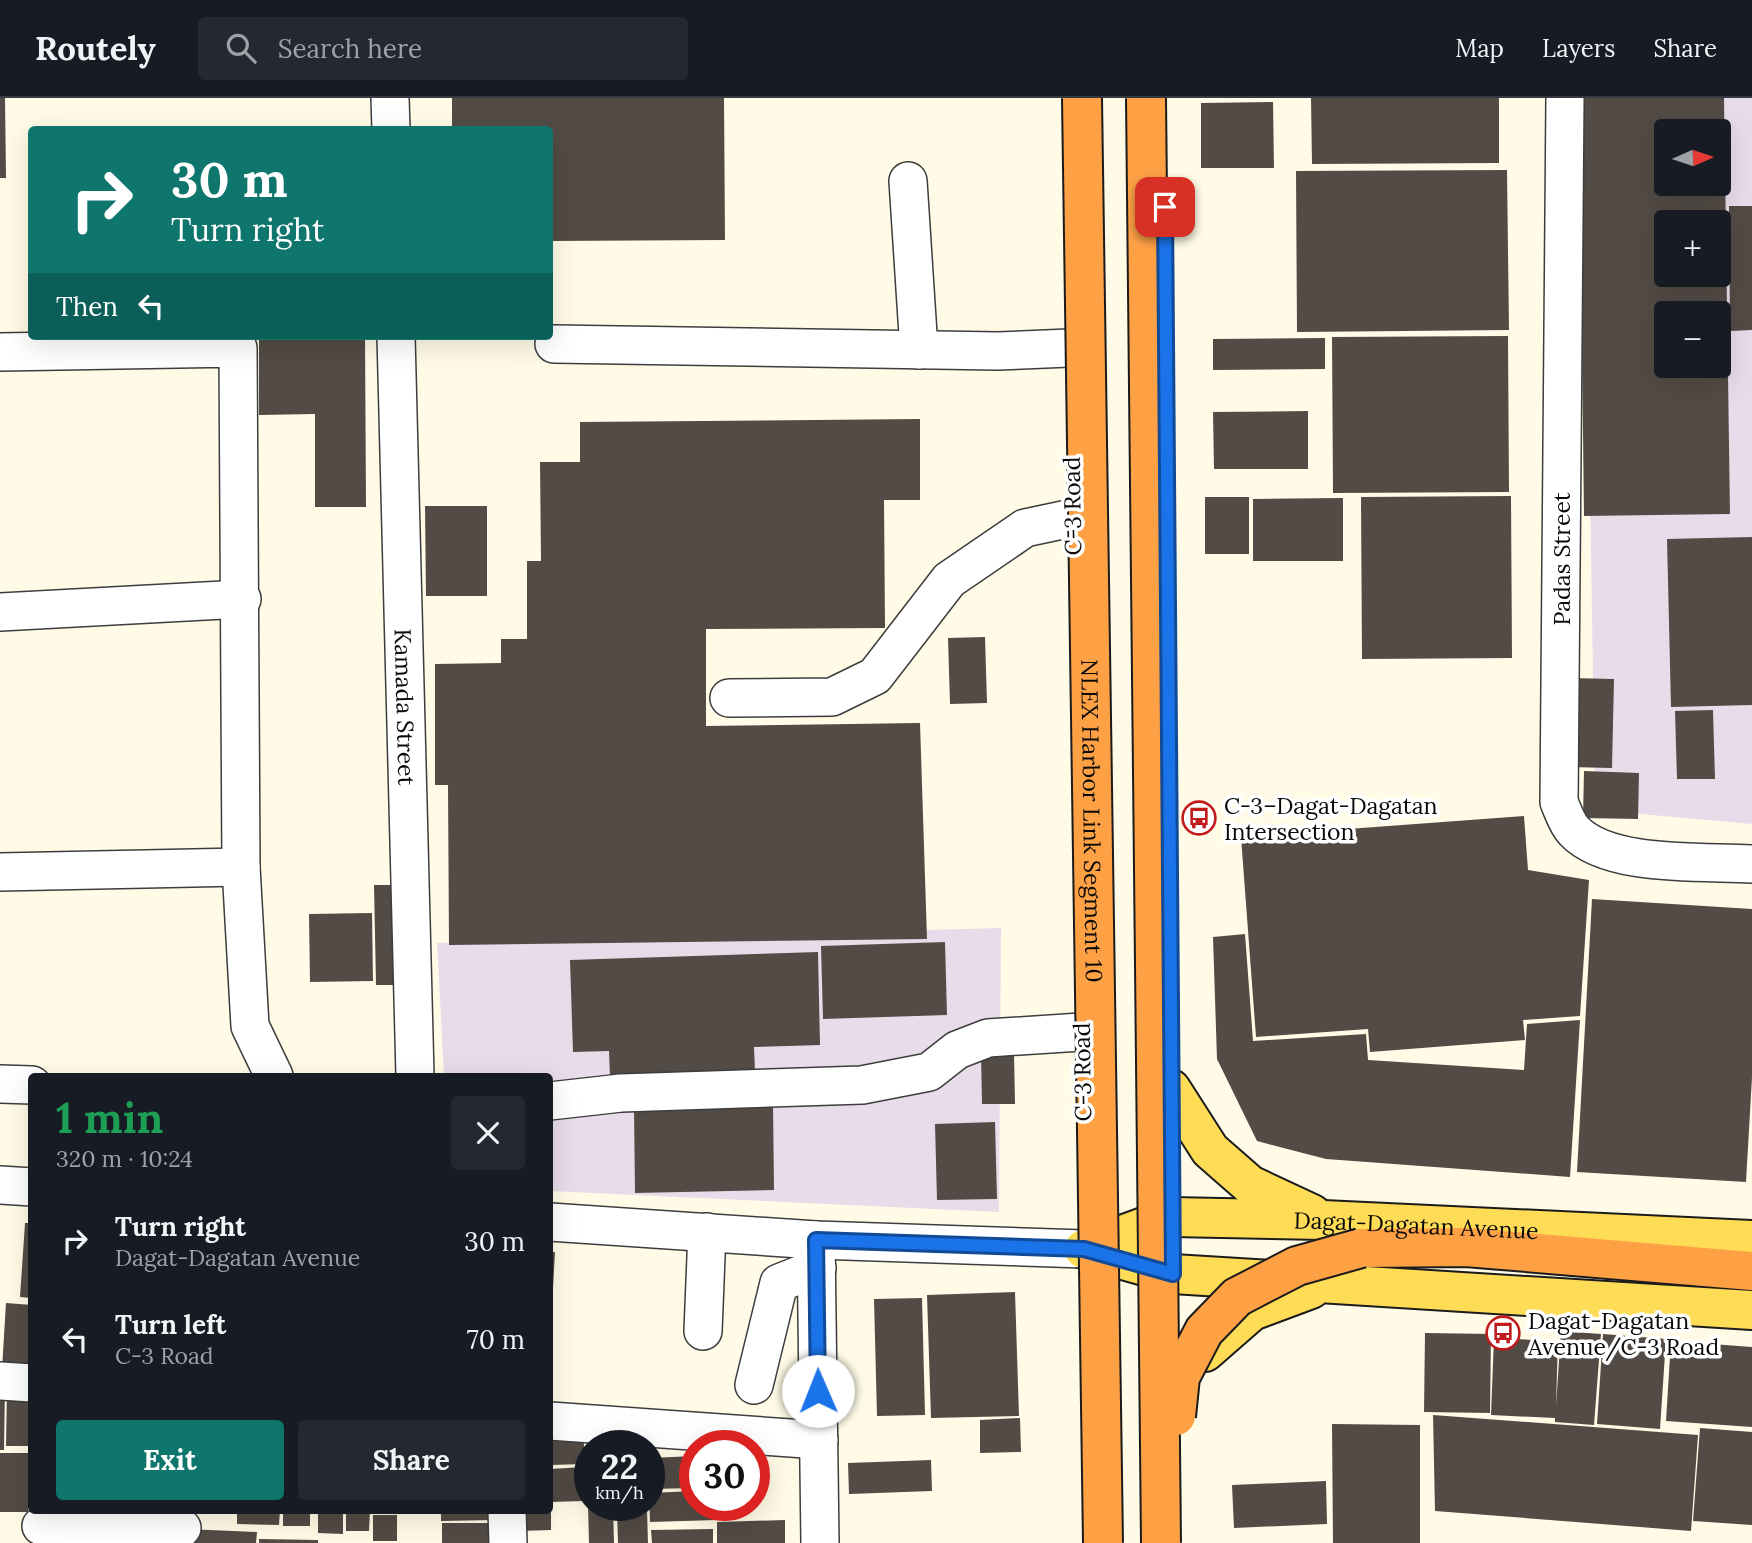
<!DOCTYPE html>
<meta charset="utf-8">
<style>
:root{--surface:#171b24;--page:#242831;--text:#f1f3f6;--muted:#9ea1a6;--line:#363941;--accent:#0f766e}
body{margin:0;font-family:Lora,serif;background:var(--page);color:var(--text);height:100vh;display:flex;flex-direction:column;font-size:26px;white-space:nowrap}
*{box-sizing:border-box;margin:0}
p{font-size:23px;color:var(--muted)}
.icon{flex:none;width:38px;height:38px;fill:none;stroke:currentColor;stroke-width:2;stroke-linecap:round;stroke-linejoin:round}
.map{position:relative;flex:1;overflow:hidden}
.sheet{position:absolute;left:28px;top:975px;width:525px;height:441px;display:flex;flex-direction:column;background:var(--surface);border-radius:7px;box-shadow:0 7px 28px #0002}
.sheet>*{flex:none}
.top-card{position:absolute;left:28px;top:28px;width:525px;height:214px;border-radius:7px;box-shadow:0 7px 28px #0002;background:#0f766e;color:#fff;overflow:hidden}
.needle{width:46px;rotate:87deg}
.tools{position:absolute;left:1654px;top:21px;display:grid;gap:14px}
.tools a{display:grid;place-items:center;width:77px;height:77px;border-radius:7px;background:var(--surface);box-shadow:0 7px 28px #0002;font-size:35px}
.speed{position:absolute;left:574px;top:1332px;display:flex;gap:14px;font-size:35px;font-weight:700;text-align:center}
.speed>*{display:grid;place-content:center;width:91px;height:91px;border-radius:50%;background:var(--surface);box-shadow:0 7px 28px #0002;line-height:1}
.speed small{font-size:18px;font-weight:400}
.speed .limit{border:10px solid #d22;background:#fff;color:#111}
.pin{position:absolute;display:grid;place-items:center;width:60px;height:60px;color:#fff;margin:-30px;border-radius:14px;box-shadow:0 4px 10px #0006}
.me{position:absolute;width:77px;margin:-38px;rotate:359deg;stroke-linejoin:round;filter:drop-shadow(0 0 5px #0008)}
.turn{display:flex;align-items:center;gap:24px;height:147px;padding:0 28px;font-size:32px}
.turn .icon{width:91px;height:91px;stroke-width:2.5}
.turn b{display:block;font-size:49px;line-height:60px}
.then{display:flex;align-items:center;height:66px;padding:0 28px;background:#0003;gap:14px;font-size:26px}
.round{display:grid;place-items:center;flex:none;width:74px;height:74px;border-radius:7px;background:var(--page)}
.head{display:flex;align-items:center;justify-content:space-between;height:119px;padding:0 28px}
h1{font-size:42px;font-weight:700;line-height:52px;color:#1e9e55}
.action{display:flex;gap:14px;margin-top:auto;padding:14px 28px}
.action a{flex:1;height:80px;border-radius:7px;background:var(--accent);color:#fff;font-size:28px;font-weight:700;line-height:80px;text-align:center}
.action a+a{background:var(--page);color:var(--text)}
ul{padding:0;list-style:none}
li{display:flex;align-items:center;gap:21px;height:98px;padding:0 28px}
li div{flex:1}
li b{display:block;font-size:26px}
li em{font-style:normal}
header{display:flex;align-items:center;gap:42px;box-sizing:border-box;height:98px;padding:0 35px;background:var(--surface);border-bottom:2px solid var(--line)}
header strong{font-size:33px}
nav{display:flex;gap:38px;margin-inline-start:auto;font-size:24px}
.search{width:490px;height:63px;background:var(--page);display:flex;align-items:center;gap:18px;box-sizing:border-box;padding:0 24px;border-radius:7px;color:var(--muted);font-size:26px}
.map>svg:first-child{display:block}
</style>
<header>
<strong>Routely</strong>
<div class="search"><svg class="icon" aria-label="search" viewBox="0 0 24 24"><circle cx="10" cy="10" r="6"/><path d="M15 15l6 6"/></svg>Search here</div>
<nav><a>Map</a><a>Layers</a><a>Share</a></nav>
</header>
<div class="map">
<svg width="1752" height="1445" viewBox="0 0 1752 1445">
<rect width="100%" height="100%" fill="#fffbe6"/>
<path fill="#e9dcea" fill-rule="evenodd" d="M1584,0H1752V726L1595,712ZM1666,33H1718V86H1666ZM1666,124H1718V177H1666ZM1666,215H1718V268H1666Z
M1001,830L999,1114L550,1093V978H444L437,845Z"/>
<path fill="#534b45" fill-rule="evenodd" d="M0,0H5L6,80H0Z
M452,0H724L725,142L550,143V32H452Z
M1311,0H1499V65L1312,66Z
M1579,0H1724L1730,416L1584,418ZM1666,33H1718V86H1666ZM1666,124H1718V177H1666ZM1666,215H1718V268H1666Z
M1273,4L1274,70H1201V5Z
M1507,72L1509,232L1297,234L1296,73Z
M1729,108H1752V232L1730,233Z
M259,238H365L366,409H315V316L259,317Z
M1508,238L1509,394L1333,395L1332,239Z
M1325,240V271L1213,272V241Z
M1308,313V371H1214L1213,314Z
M920,321V402H884L885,530L706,531V628L920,625L927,841L449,847L448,687H435V566L501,565V541H527V463H541L540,364H580V324Z
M1511,398L1512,560L1362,561L1361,399Z
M1205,399H1249V456H1205Z
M1343,400V463H1253V401Z
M425,408H487V498H426Z
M1752,439V607L1671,609L1667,441Z
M985,539L987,605L950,606L948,540Z
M1571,580L1614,581L1612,670L1569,669Z
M1713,612L1715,681H1677L1675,613Z
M1584,673L1639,675L1638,721L1583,720Z
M1524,718L1528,772L1589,782L1580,918L1523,922L1525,942L1370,954L1368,931L1256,939L1241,739Z
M374,787H405L407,887H376Z
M1592,801L1752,811V979L1746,1084L1577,1074Z
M372,815L373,883L310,884L309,816Z
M1245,836L1253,943L1366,936L1368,962L1524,972L1527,926L1580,922L1570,1079L1326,1061L1257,1043L1217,961L1213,839Z
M945,844L947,917L823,921L821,848Z
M818,854L820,947L754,949L755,974L610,979L609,953L573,954L570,862Z
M1014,955L1015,1006H982L981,956Z
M773,1007L774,1092L635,1095L634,1010Z
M995,1024L997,1101L937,1102L935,1026Z
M25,1125H32V1200L20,1199Z
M550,1154H555L552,1209H550Z
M1015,1194L1019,1318L931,1320L927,1197Z
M922,1200L925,1317L877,1318L874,1201Z
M6,1205L32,1207V1273L2,1271Z
M1561,1233L1601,1236L1594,1327L1555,1324V1320L1491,1317L1494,1240L1558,1243L1556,1308Z
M1425,1235L1491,1236L1490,1315L1424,1314Z
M1603,1236L1666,1241L1660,1331L1597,1326Z
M1671,1243L1752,1249V1329L1666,1323Z
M0,1288H5L4,1352H0Z
M7,1289H32V1348H6Z
M1433,1317L1698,1337L1691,1433L1435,1413Z
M1020,1320L1021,1354L980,1355V1322Z
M1332,1326L1420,1327V1445H1333Z
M1700,1330L1752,1334V1427L1693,1423Z
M583,1331L585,1366L550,1367V1332Z
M0,1355H28V1414H0Z
M695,1358V1390L650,1391V1360Z
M931,1362L932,1393L849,1396L848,1365Z
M583,1369L584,1403L550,1404V1371Z
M1326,1383L1327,1426L1234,1430L1232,1387Z
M695,1393V1407H716L717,1422L650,1424L649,1395Z
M588,1407H613L614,1445H589Z
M237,1412H280L279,1427L237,1426Z
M283,1412H310V1428H283Z
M318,1412H343V1436L318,1435Z
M346,1412H370L369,1433H346Z
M441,1412H494V1422L441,1423Z
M518,1412H551V1432L518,1433Z
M647,1412L648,1445H618L617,1413Z
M373,1417H397V1443H373Z
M785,1422V1445H717V1424Z
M442,1425H493V1445H442Z
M186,1431L257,1434L256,1445H185Z
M713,1431V1445H652L651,1432Z
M259,1441L318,1442V1445H259Z"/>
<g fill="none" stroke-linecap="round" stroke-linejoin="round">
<defs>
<g id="minor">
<path d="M390,0L391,32"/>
<path d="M1565,0L1559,704C1563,713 1567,726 1574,733C1609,770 1703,763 1752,766"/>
<path d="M908,83L919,252"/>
<path id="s1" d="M396,238L415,978"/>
<path d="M554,246L998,253L1069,250"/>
<path d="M0,254L238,250L241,769L250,928L274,978"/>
<path d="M0,514L242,501"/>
<path d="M729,600L832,599L875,578L949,482L1025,430L1072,420"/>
<path d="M0,774L241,769"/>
<path d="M0,986L32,987"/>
<path d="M550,1003L621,995L862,987L929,974L957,952L988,940L1081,934"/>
<path d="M0,1087L32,1089"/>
<path d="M550,1124L816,1142L1084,1151"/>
<path d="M816,1142L820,1445"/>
<path d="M703,1233L707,1134"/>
<path d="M0,1283L32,1285"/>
<path d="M754,1287L779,1185L817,1170"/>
<path d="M550,1323L819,1342"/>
<path d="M507,1412L508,1445"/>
<path d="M41,1428L182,1430"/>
</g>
<g id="major">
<path d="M1171,991L1210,1052L1250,1087L1312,1116"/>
<path id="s2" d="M1084,1151L1171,1119L1323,1122L1752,1142"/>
<path d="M1084,1151L1173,1176L1752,1212"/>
<path d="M1205,1254L1252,1213L1311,1191"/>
</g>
<path id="highway" d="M1361,1150L1466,1149L1752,1173"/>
</defs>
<use href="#minor" stroke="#3d3d3d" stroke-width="40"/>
<use href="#major" stroke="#1b1b1b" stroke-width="42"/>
<use href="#highway" stroke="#1b1b1b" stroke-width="42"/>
<use href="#minor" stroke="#fff" stroke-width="37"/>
<use href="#major" stroke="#ffdc56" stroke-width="38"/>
<use href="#highway" stroke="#fea145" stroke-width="38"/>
<defs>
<g id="highway-bridge">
<path id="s3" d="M1082,0L1103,1445"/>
<path d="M1146,0L1161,1445"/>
<path d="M1176,1318L1180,1279L1204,1233L1237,1199L1297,1168L1361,1150"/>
</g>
</defs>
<use href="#highway-bridge" stroke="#1b1b1b" stroke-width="42" stroke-linecap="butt"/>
<use href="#highway-bridge" stroke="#fea145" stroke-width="38"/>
</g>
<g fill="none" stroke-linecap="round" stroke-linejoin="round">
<defs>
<path id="route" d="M818,1293L816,1142L1084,1151L1173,1176L1165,109"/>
</defs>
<use href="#route" stroke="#114b97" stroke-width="18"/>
<use href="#route" stroke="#1a73e8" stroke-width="12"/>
</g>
<defs>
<symbol id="bus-ring" viewBox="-11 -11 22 22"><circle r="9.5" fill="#fff" stroke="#c11a1c" stroke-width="1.5"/><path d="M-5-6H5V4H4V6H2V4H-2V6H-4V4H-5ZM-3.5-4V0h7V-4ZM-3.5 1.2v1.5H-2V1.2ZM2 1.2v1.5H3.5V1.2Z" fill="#c11a1c"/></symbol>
</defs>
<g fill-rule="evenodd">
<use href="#bus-ring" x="1180" y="701" width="38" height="38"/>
<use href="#bus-ring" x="1484" y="1216" width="38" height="38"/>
</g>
<g text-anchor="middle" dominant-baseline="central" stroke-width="7" stroke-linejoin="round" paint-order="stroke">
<g font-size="23" fill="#0a0a0a" stroke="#fff">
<text transform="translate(1072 408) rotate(-91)">C-3 Road</text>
<text transform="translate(1561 461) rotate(-90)">Padas Street</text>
<text stroke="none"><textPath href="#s1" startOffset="371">Kamada Street</textPath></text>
<text stroke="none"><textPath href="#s3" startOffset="723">NLEX Harbor Link Segment 10</textPath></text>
<text transform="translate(1082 974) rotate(-91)">C-3 Road</text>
<text stroke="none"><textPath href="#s2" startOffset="338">Dagat-Dagatan Avenue</textPath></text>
</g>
<g font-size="23" fill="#0a0a0a" stroke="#fff" text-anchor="start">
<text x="1224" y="707">C-3–Dagat-Dagatan<tspan x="1224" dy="26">Intersection</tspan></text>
<text x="1528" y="1222">Dagat-Dagatan<tspan x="1528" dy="26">Avenue/C-3 Road</tspan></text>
</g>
</g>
</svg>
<div class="tools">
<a><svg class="needle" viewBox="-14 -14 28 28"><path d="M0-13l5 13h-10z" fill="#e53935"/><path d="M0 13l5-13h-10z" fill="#9ea1a6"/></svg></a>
<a>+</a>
<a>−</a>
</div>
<div class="speed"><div>22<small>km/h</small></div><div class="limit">30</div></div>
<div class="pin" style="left:1165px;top:109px;background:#d93025"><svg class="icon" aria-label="arrive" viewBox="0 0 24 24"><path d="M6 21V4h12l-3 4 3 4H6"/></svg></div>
<svg class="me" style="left:818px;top:1293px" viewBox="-20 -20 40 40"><circle r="19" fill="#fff"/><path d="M0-13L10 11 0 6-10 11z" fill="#1a73e8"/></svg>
<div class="top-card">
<div class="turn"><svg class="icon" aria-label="right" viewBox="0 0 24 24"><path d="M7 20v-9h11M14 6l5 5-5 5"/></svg><div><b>30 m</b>Turn right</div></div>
<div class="then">Then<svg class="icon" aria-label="left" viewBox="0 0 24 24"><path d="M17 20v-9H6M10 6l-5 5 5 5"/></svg></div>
</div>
<section class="sheet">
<div class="head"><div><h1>1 min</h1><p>320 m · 10:24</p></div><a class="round"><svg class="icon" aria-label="close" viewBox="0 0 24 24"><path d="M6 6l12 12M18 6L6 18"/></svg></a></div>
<ul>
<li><svg class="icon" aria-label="right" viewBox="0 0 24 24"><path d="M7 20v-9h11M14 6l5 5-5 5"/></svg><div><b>Turn right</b><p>Dagat-Dagatan Avenue</p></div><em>30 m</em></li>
<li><svg class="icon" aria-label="left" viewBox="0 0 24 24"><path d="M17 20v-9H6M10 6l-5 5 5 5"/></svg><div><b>Turn left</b><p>C-3 Road</p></div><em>70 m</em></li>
</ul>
<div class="action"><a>Exit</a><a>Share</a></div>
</section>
</div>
